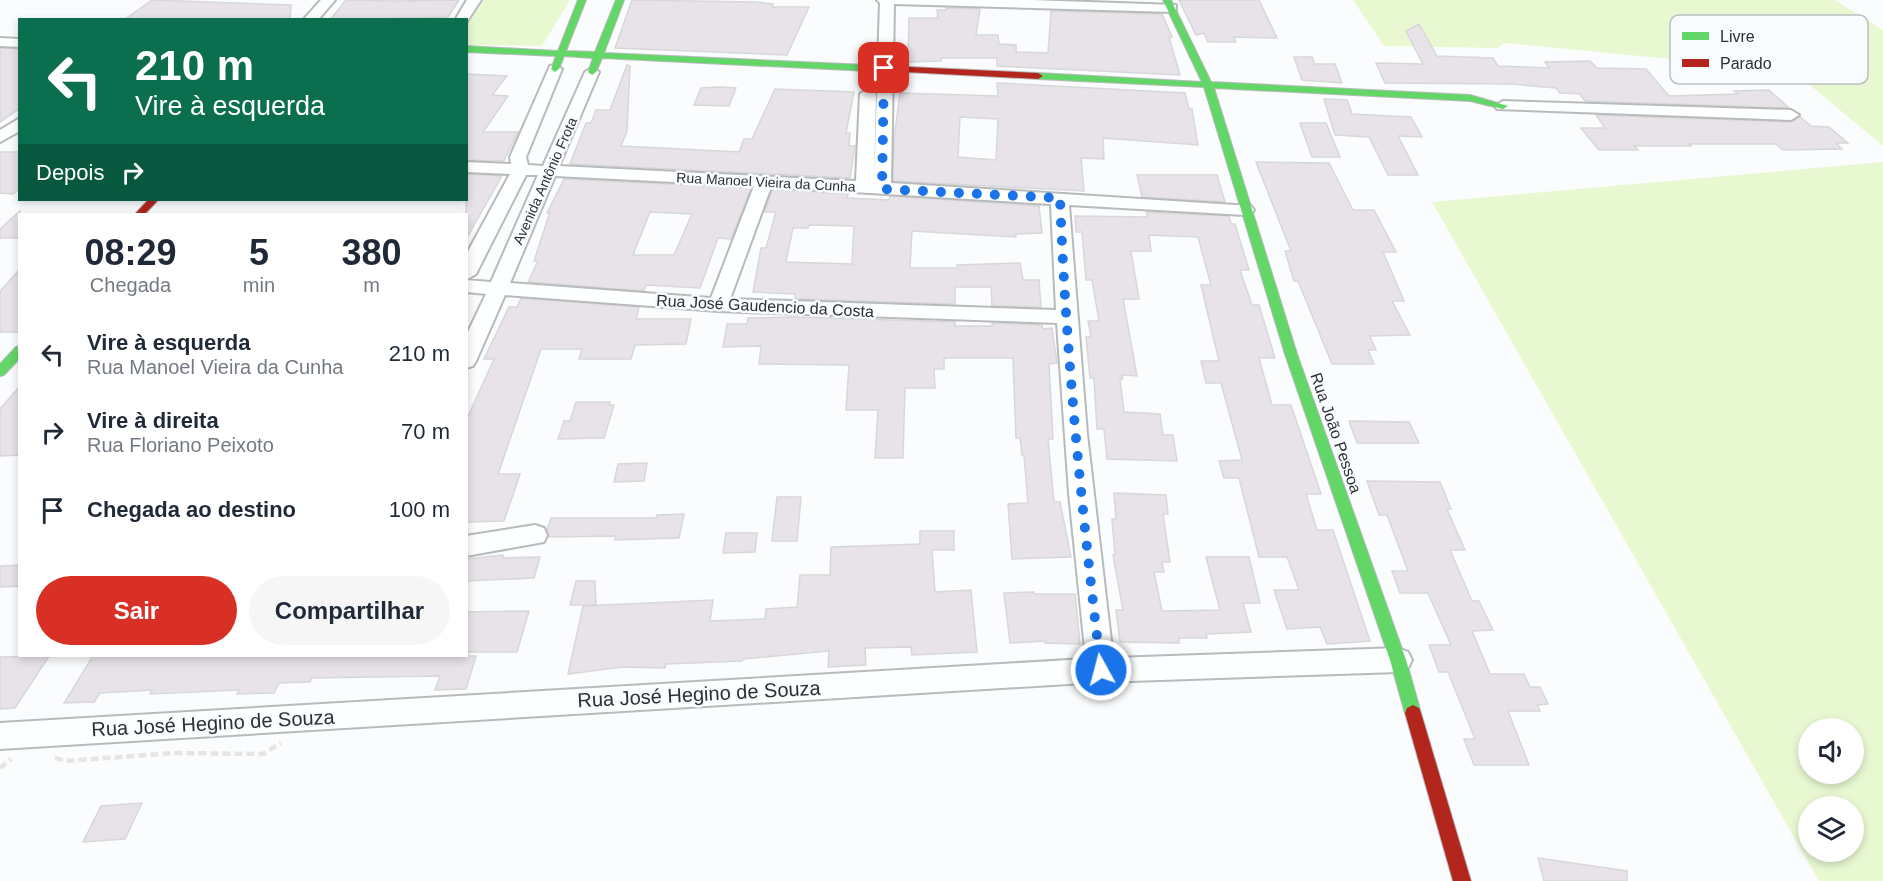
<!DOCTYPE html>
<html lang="pt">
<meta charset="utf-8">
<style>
:root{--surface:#fff;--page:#f6f6f7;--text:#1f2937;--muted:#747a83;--accent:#d93025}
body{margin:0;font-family:Arial,sans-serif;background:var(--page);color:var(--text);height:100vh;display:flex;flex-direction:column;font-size:22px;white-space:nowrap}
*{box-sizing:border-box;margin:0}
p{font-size:20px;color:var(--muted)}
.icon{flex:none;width:33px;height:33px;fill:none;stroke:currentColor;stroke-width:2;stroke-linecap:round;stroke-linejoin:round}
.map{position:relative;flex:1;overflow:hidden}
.details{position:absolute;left:18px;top:213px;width:450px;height:444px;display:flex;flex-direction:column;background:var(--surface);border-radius:0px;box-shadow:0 3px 9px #0003}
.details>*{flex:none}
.guide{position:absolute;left:18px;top:18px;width:450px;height:183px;border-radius:0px;box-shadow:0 3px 9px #0003;background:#0b6e4f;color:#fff;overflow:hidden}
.controls{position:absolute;left:1798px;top:718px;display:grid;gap:12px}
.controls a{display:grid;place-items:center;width:66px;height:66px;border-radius:50%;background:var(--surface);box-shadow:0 3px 9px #0003;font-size:30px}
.pin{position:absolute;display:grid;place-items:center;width:51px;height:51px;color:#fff;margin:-26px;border-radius:12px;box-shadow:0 3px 9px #0006}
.me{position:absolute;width:66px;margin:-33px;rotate:353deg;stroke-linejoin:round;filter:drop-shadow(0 0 4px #0008)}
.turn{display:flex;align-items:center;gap:21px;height:126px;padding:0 18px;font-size:27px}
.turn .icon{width:78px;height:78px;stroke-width:2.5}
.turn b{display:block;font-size:42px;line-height:51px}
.then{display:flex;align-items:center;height:57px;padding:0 18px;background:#0003;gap:12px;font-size:22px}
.eta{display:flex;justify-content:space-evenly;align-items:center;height:102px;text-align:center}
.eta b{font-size:36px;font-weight:800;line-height:42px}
.action{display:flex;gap:12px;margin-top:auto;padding:12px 18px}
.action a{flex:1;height:69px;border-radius:36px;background:var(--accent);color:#fff;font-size:24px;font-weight:800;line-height:69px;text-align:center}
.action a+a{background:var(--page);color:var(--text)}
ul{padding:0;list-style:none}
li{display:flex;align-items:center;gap:18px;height:78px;padding:0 18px}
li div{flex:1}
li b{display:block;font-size:22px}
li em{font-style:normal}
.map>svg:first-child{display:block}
</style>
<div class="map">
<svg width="1883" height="881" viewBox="0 0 1883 881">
<rect width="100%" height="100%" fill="#fafcfe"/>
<path fill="#e8f9d2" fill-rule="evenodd" d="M484,0H570L542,46L467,45V24Z
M1353,0H1835L1883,30V146L1793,71L1505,43L1497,48L1384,46Z
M1883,162V881H1819L1432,202ZM1809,729H1854V774H1809ZM1809,807H1854V852H1809Z"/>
<path fill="#e8e3e8" stroke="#d7d7d8" stroke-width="1.5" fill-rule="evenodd" d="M152,0L291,5L290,20H124Z
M346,0L394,1L459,0L448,17L330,20Z
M632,0L755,2L773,4L772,7H809L787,55L615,48Z
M1179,0H1259L1277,38L1233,37L1236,42H1208L1204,33L1196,35Z
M946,8L980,9L976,35H998L999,44L1016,45V52L1048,53L1051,11L1162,14L1172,37H1169L1180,75L997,66V58H941V61L908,62L909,18H938L937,10H946Z
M1419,24L1437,56L1493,58L1498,66L1549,68L1545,62L1590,61L1597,68L1646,69L1669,96L1738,94L1734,91L1769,90L1789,108L1585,101L1580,94L1560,93L1556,88L1511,84L1385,83L1376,63L1423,64L1406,31Z
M0,48L20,49V108L0,122Z
M1294,57H1312L1315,64H1335L1342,83L1302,80Z
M627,65L630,66L627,131L621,146L739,152L744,139H752L775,89L854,92L846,133H850L849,146H855L850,178L570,164L586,123H591L596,110H610Z
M466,74L507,76L492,95L508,96L483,132H518L504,161L466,160Z
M997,83L1185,93L1189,109H1192L1198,145L1103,138L1104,159L1081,158L1084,191L893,181L894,138L900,93L998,96ZM960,117L998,119L996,160L958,157Z
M701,88L719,87L736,88L729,106L694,105Z
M1324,99L1347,100L1352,114L1411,117L1422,137L1398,136L1418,175H1388L1369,137L1335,135Z
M1596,115L1791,122L1800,117L1811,126L1829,127L1848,143H1836L1842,149L1783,150L1776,144H1689L1691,146H1634L1638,150H1599L1581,128H1605Z
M1300,123H1326L1340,157H1312Z
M0,152H20V188L13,194L0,193Z
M1256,162L1329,163L1353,210H1374L1396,252H1383L1404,301H1392L1410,335L1370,336L1376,350H1368L1374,364H1332L1298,281H1294L1285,251H1291Z
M466,174L502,176L466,239Z
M1137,175H1217L1225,202L1142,197Z
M564,179L751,188L731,239L718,238L700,288L646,285L644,291L528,282L538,261H534L550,212L547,213ZM650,212L692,214L674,255H633Z
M773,189L848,194L847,198L889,200L890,196L1039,206L1042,233L1015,234L1016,237L912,231L910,268H958L957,265L1020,263L1023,280H1039L1041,307L992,306L991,287H955V304L795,299V294L753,292L761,248H766L776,212H764ZM809,225L854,226L852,264L786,262L793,228H808Z
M20,211V238H0V229Z
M1146,212L1229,216L1231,224H1235L1249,270H1240L1252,305H1259L1275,358H1259L1272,405H1291L1321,494H1306L1317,530H1333L1370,641L1327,644L1320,627L1287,629L1274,590H1299L1287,557H1259L1239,478H1224L1219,461L1242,460L1221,383H1206L1201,361H1219L1201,285H1211L1198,237L1149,235L1151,251H1131L1139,299H1123L1137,376L1122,375L1123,379H1120L1124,412L1160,414L1163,435H1173L1177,461L1107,459L1104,429H1097L1094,378H1090L1086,337H1091L1088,321H1099L1092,280H1086L1082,232H1076L1075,216L1148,217Z
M20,269V332H0V291Z
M521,298L639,307L636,319H691L686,344L635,345L631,359H579L582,349H541L498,474H520L504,521L466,522V421L494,359H484L509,307H517Z
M794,317L955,322V326H993L992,323L1042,325L1043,329L1052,328L1057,363L1049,364L1053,439H1048L1054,502H1060L1071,557L1012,559L1008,504L1028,503L1024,455H1022L1020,438H1016L1013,358H944V369H934L935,388H905L903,458H875L878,410H846L849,365L759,364L761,346L723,347L727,324H747L748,318Z
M20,386V455L0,456V409Z
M576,402H610L609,405H614L604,438L558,439L564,421H570Z
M1349,421L1409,422L1419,443H1357Z
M647,463L644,481L614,482L618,464Z
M1367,481L1440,482L1451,509H1447L1465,550H1450L1472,601H1479L1493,630L1472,631L1490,674H1524L1530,687H1540L1548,704L1537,705L1540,711H1508L1529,765H1474L1464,739H1475L1448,672H1439L1429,645H1451L1428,593H1400L1392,571H1408L1387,515H1379Z
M1114,493L1166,495L1168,514H1163L1170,562H1162L1164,572H1154L1162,611L1220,610L1206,557H1249L1260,603H1243L1251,632L1206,634L1207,638H1179V643L1120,642L1116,610H1123L1113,555H1115L1112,519H1116Z
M777,497H801L797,541H772Z
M684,514L679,538L615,540L616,536L548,537L547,530L551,518H656L657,515Z
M920,531H954V550H932L935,592L971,590L977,652L912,655L911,647L865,648L866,665L828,667L829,651L743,659L742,661L666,664L665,668L622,667L568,674L583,606L713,600L710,621L765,619L766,609L797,607L800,575H830L831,547L920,544Z
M726,533H757L755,552L723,553Z
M503,555V558L540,557L534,578L466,581V559Z
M20,565V586L0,587V566Z
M576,581H595L596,605H570Z
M1034,592V594H1075L1080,644L1045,643V641L1010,643L1004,593Z
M529,611L517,652H466V612Z
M49,656L15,708L0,709V657Z
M93,656H476L466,689L435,690L440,676L312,678L310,682L279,683L274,693L237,694L239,690L150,694L152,690L100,693L94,702L64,703Z
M142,803L125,839L83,842L101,806Z
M1538,858L1627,871V881H1544Z"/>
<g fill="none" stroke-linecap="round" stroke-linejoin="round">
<defs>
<path id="street" d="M321,0H335L318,20H303Z
M467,0H481L466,23V20H455Z
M877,0H1030L1176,5V11L1171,12L894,4L891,183L1251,206L1254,210L1251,214L1245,215L1069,205L1087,434L1113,658L1398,648L1408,652L1412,660L1408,668L1398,672L1101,682L0,749V723L1086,659L1069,493L1057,323L718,311L505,295L476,361L473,366L466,368V336L486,294L466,292V280L491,282L538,175H526L476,274L466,280V255L510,174L466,172V162L511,164L510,157L550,66L555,65L562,69L526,157L528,165L543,166L585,72L592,68L599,72L559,166L856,181L860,94L868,89L876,94L874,182L880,3ZM555,176L754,186L711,298L510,283ZM771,187L1051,204L1056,310L730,299Z
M0,38L20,39V47L0,46Z
M1503,101L1791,110L1799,115L1791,120L1497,109L1495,106Z
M20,118V131L0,142V130Z
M535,525L544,528L547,535L544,542L466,556V536Z"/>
<path id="fast" d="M578,0H586L566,51L595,52L616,0H624L604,53L889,66L893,69L889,72L602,58L596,72L592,75L588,72L593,58L564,56L559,69L555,72L551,69L556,56L466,52V46L558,51Z
M1163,0H1171L1211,82L1470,95L1508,106L1503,109L1470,101L1214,88L1297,354L1406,660L1421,713L1419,718L1413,721L1407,718L1405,713L1390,660L1285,354L1204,87L1038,79L1033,76L1038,73L1202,82Z
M20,346V358L4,375L0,376V364L16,347Z"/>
<path id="jam" d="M889,66L1038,73L1043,76L1038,79L886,71V67Z
M148,200H158L145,214H135Z
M1413,705L1419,708L1421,713L1471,881H1453L1405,713L1407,708Z"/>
</defs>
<use href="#street" stroke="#b8babb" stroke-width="4"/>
<use href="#fast" stroke="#b8babb" stroke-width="2"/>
<use href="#jam" stroke="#b8babb" stroke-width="2"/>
<path stroke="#e5e5e5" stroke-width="4.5" stroke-dasharray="8 4" stroke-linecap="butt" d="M55,758L66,761L174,753L263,754L281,743
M0,768L11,759"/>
<use href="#street" fill="#feffff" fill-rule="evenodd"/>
<use href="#fast" fill="#63d668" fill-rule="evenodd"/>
<use href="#jam" fill="#b3261e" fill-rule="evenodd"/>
</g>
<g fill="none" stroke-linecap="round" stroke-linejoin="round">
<path stroke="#1a73e8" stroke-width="10" stroke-dasharray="0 18" d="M884,68L882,189L1060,198C1066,356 1082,512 1101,670"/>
</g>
<g text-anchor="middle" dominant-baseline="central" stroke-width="5" stroke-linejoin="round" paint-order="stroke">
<g font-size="14" fill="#2d2f31" stroke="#f9fcff">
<text transform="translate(545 181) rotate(-66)">Avenida Antônio Frota</text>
<text transform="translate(766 182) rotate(3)">Rua Manoel Vieira da Cunha</text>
</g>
<g font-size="16" fill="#2d2f31" stroke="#f9fcff">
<text transform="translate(765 306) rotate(3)">Rua José Gaudencio da Costa</text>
<text transform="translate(1336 433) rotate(71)">Rua João Pessoa</text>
</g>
<g font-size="20" fill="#2d2f31" stroke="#f9fcff">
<text transform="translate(699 694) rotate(-3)">Rua José Hegino de Souza</text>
<text transform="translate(213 723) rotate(-3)">Rua José Hegino de Souza</text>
</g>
</g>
<rect x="1670" y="15" width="198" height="69" rx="9" fill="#f9fcff" stroke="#bcbec1" stroke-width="1.5"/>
<rect x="1682" y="32" width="27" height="8" fill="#63d668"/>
<rect x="1682" y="59" width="27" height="8" fill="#b3261e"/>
<g font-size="16" fill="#2d2f31">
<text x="1720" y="42">Livre</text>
<text x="1720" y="69">Parado</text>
</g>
</svg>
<div class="controls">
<a><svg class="icon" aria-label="sound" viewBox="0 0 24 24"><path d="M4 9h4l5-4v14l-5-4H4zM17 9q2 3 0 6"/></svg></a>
<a><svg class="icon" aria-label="layers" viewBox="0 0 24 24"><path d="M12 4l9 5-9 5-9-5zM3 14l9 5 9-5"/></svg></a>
</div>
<div class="pin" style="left:884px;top:68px;background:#d93025"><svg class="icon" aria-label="arrive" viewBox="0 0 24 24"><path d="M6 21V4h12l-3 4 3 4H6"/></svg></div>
<svg class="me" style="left:1101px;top:670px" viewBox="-20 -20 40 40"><circle r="17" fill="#1a73e8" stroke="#fff" stroke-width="3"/><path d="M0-11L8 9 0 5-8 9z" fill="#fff"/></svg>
<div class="guide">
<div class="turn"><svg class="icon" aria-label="left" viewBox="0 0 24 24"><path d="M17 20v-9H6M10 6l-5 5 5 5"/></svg><div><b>210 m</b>Vire à esquerda</div></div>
<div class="then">Depois<svg class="icon" aria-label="right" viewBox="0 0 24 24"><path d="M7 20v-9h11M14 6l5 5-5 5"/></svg></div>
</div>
<section class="details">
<div class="eta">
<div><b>08:29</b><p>Chegada</p></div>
<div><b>5</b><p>min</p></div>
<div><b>380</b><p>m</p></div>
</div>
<ul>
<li><svg class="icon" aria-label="left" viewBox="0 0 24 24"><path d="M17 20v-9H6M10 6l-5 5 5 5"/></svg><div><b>Vire à esquerda</b><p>Rua Manoel Vieira da Cunha</p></div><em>210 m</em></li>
<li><svg class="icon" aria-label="right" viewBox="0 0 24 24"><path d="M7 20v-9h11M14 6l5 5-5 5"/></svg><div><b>Vire à direita</b><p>Rua Floriano Peixoto</p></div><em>70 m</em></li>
<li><svg class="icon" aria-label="arrive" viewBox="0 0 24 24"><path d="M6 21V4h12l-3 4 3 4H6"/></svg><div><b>Chegada ao destino</b></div><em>100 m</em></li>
</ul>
<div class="action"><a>Sair</a><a>Compartilhar</a></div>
</section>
</div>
